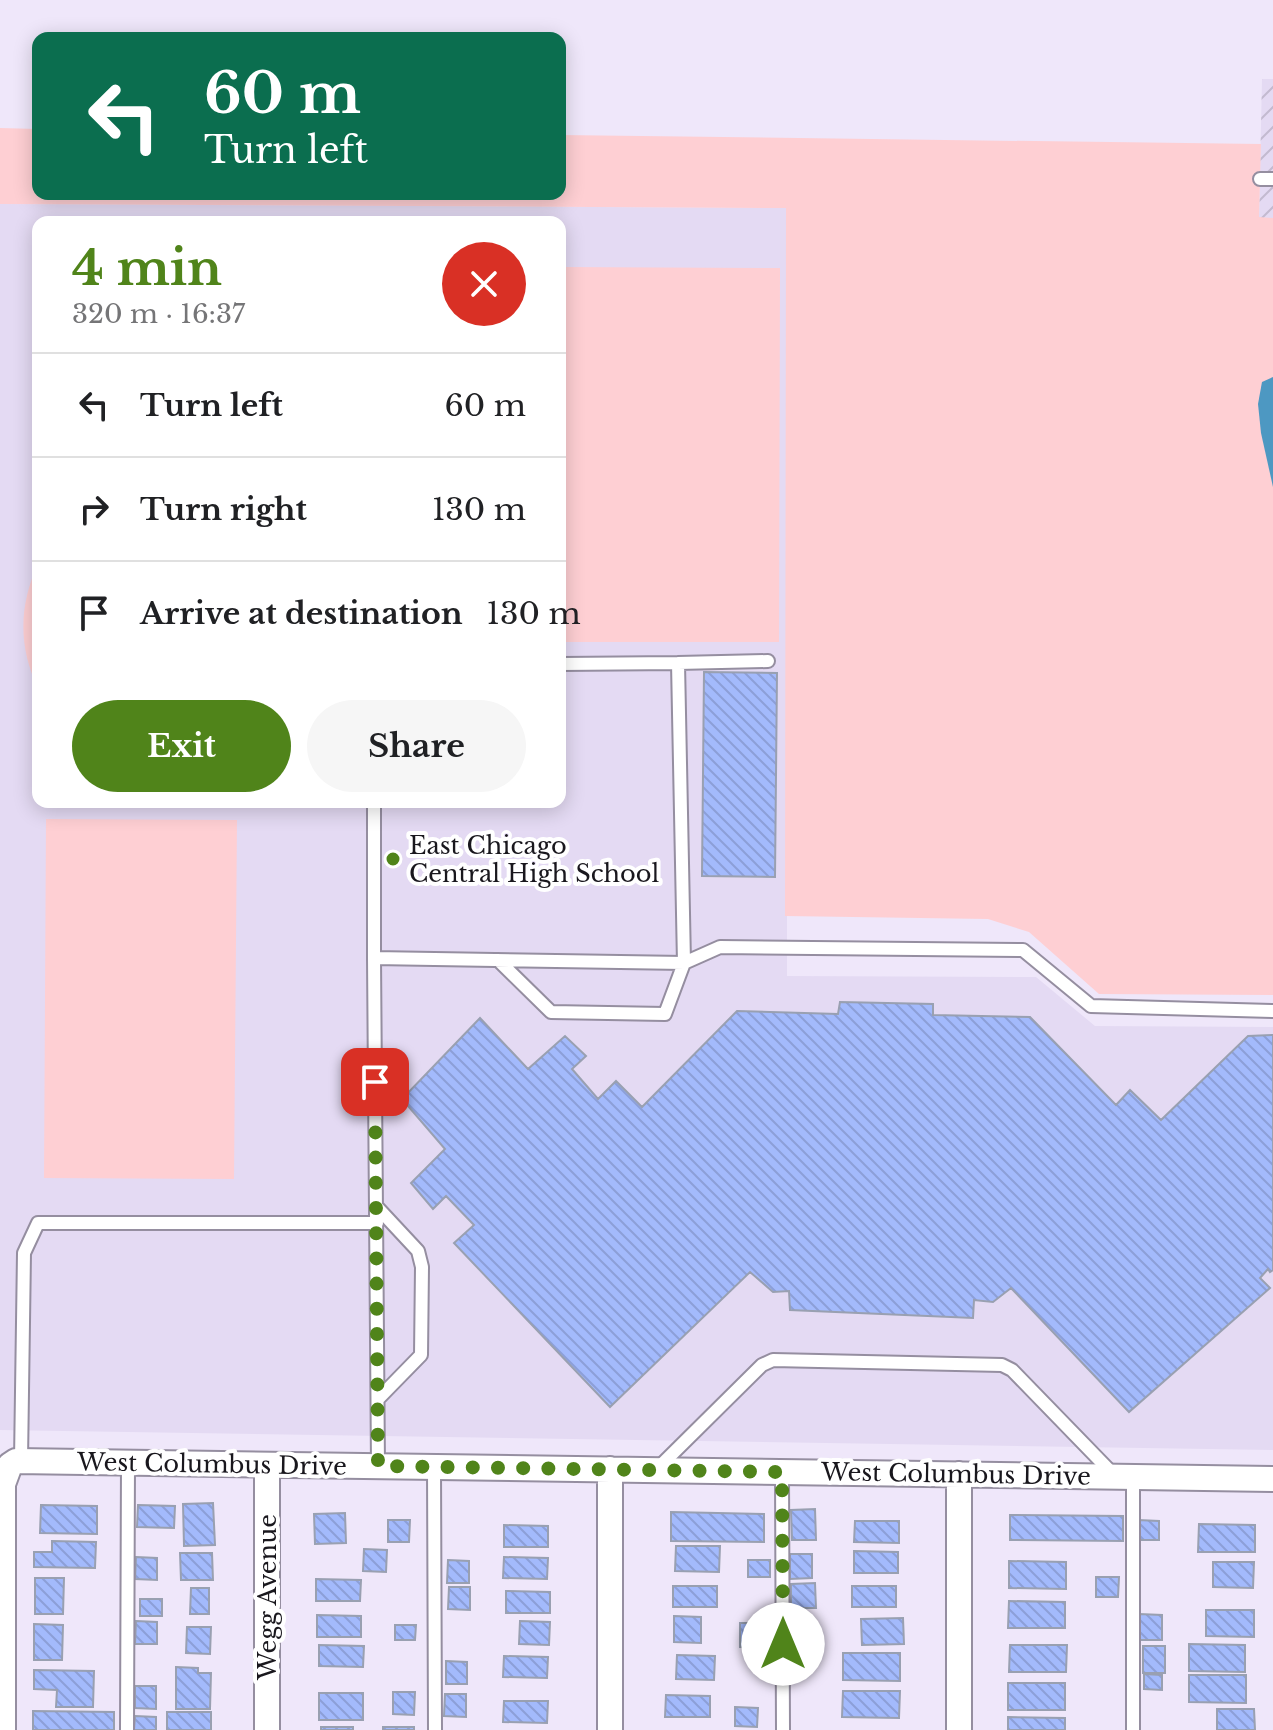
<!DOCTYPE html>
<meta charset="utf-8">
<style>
:root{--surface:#fff;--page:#f6f6f6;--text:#202124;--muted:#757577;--line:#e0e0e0;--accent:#50841a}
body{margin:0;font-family:"Libre Baskerville",serif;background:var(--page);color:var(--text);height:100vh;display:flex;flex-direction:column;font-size:30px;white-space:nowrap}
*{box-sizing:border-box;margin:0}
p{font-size:26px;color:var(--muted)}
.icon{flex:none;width:44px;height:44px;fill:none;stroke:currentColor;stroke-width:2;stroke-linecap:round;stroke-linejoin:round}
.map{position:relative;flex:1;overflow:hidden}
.details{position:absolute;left:32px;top:216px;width:534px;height:592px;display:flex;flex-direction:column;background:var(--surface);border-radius:16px;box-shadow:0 4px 20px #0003}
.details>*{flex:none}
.hud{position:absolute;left:32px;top:32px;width:534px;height:168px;border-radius:16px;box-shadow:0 4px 20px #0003;background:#0b6e4f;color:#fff;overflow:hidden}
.pin{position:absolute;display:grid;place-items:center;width:68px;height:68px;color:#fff;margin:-34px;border-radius:16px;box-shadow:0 4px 12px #0006}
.me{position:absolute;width:88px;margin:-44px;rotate:0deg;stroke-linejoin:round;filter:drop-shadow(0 0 6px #0008)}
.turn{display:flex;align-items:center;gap:28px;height:168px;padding:0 40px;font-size:36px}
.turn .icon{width:104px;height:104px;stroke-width:2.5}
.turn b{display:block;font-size:56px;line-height:68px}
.round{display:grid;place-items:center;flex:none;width:84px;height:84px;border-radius:42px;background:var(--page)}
.summary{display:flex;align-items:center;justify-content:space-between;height:136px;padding:0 40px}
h1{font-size:48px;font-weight:700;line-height:60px;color:var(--accent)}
.button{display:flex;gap:16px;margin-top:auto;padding:16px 40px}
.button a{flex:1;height:92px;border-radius:48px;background:var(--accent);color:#fff;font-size:32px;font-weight:700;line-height:92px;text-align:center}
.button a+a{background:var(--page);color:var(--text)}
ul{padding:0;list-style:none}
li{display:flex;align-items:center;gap:24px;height:104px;padding:0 40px;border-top:2px solid var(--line)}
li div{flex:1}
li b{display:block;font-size:30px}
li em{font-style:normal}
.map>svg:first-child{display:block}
</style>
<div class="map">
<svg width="1273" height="1730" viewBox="0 0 1273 1730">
<defs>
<pattern id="industrial-furrows" width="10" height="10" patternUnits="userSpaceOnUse" patternTransform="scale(2)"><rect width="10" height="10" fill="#e4daf3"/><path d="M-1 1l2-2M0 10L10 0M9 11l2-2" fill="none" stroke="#c3bad0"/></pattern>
<pattern id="building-back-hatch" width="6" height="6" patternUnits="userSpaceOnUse" patternTransform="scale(2)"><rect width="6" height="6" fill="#a3bafc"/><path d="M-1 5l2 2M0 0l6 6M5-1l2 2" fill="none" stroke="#8c9fd8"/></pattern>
</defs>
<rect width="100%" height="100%" fill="#efe7fa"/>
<path fill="#e4daf3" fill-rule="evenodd" d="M0,204L787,208V976L1036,977L1095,1026L1273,1027V1450L0,1430ZM38,222H560V802H38Z"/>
<path fill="url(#industrial-furrows)" d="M1262,79H1273V218H1259Z"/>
<path fill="#fecfd3" d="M0,128L38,129V194H560V135L1261,144L1259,217L1273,218V995L1099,994L1029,932L988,919L785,916L786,208L0,204Z
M560,267L780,268L779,642H560Z
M38,564V688C18,647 19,605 38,564Z
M46,819L237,820L234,1179L44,1178Z"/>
<path fill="#4d98c2" d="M1273,377V487L1261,433L1258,404L1262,382Z"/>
<path fill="url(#building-back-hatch)" stroke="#99a0b1" stroke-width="2" d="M704,672L777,673L775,877L702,876Z
M840,1002L933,1004V1015L1030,1017L1116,1105L1130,1090L1161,1120L1248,1036L1273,1035V1270L1270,1272L1268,1269L1260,1278L1270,1288L1129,1412L1011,1288L993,1302L974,1300L973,1318L790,1310L789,1291L773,1292L750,1272L610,1407L454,1243L474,1225L446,1196L433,1209L411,1183L445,1149L402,1099L480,1018L528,1069L565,1036L586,1056L572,1069L598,1099L616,1081L642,1107L737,1011L838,1014Z
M213,1503L215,1545L184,1546L183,1504Z
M41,1505L97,1506V1534L40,1533Z
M138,1505L175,1506L174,1528L137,1527Z
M815,1509L816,1540H792L791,1510Z
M671,1512L764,1514V1542L671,1541Z
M345,1513L346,1543L315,1544L314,1514Z
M1010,1515L1123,1516V1541L1010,1540Z
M388,1520H410L409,1542H388Z
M1138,1520L1159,1521V1540H1138Z
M855,1521H899V1543L854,1542Z
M1199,1524L1255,1525V1552H1198Z
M504,1525L548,1526V1547H504Z
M52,1541L96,1542L95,1568L34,1567V1552H52Z
M676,1546H720L719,1572L675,1571Z
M364,1549L387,1550L386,1572L363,1571Z
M854,1551L898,1552V1573H854Z
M180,1553H212L213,1580H181Z
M790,1554H812V1578L790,1579Z
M136,1557L157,1558V1580L135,1579Z
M504,1557L548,1558L547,1579L503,1578Z
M448,1560L469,1561V1583H447Z
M748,1560H770V1577H748Z
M1009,1561L1066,1562V1589L1009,1588Z
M1213,1562H1254L1253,1588L1213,1587Z
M1096,1577H1119L1118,1597H1096Z
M35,1578H64L63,1614H35Z
M316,1579L361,1580L360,1601H316Z
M815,1583L816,1608H791V1584Z
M673,1586H717V1607H673Z
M852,1586H896V1607H852Z
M449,1587H470V1610L448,1609Z
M191,1588H209V1614H190Z
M506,1591L550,1592V1613H506Z
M140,1599H162V1616H140Z
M1009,1601L1065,1602V1628H1008Z
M1206,1610H1254V1637L1206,1636Z
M1139,1614L1162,1615V1640H1139Z
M317,1615L361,1616V1637H317Z
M674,1616L701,1617V1643L674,1642Z
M903,1618L904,1644L862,1645L861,1619Z
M136,1621L157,1622V1644H135Z
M520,1621L550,1622L549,1645L519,1644Z
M740,1623H765L764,1648L740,1647Z
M34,1624L63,1625L62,1660H34Z
M395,1625H416L415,1640H395Z
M187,1627H211L210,1654L186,1653Z
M1189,1644L1245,1645V1672L1189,1671Z
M319,1645L364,1646L363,1667L319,1666Z
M1010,1645H1067L1066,1672H1009Z
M1143,1646H1165V1673H1143Z
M843,1653H900V1681L843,1680Z
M677,1655L715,1656L714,1680L676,1679Z
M504,1656L548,1657L547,1678L503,1677Z
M446,1661L467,1662V1684H446Z
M176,1667L198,1668V1673H211L210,1709H176Z
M34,1670L94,1671L93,1707H56L57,1690L34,1689Z
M1144,1674L1162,1675V1690L1144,1689Z
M1189,1675H1246V1703L1189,1702Z
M1008,1683H1065V1710H1008Z
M135,1686H156V1709L135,1708Z
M843,1691H900L899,1718L842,1717Z
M393,1692H415L414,1715L393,1714Z
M319,1693H363V1720H319Z
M445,1694H466V1717L444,1716Z
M666,1695L710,1696V1717H665Z
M504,1701H548L547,1723L503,1722Z
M735,1707L758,1708L757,1727L735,1726Z
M1217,1709H1254L1255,1730H1217Z
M33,1711L114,1712V1730H33Z
M167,1712H211V1730H167Z
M135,1716L156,1717V1730H134Z
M1008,1717L1065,1718V1730H1008Z
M321,1727H353V1730H321Z
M383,1727H414V1730H383Z"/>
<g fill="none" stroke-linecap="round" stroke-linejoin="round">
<defs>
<path id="lane" d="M1260,179H1273
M678,663L768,661
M374,958V802
M498,960L551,1012L665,1014L684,963L678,663L560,664
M377,1207L418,1251L422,1267L421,1355L378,1399
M21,1461L24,1253L38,1223H377
M378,1466L374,958L684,963L720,947L1023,950L1091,1006L1273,1011
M434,1467L435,1730
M657,1469L762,1365L773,1360L1002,1365L1012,1370L1113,1474
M782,1472L783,1730
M127,1730L128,1463
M1133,1730V1477"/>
<path id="street" d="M3,1730V1484L10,1465L16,1461L1273,1479
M267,1730V1465
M610,1730V1469
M959,1730V1474"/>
</defs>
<use href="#lane" stroke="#958ea0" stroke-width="16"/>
<use href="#street" stroke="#958ea0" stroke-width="28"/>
<use href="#lane" stroke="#fff" stroke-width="12"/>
<use href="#street" stroke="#fff" stroke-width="24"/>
</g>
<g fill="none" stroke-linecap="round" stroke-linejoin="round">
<path stroke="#50841a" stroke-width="14" stroke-dasharray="0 25.2" d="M375,1082L378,1466L782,1472L783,1644"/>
</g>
<circle fill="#50841a" stroke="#fff" stroke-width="3" cx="393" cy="859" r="8"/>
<g text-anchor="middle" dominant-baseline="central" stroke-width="8" stroke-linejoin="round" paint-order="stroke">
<g font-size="24" fill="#19171d" stroke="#fff" text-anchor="start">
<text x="409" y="845">East Chicago<tspan x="409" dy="28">Central High School</tspan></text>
</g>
<g font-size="24" fill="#19171d" stroke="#fff">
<text transform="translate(212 1464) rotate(1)">West Columbus Drive</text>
<text transform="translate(956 1474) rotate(1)">West Columbus Drive</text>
<text transform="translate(267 1597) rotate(-90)">Wegg Avenue</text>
</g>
</g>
</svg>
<div class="pin" style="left:375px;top:1082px;background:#d93025"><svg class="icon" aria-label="arrive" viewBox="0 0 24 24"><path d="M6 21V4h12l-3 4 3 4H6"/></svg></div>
<svg class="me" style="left:783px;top:1644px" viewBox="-20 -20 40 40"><circle r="19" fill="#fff"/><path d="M0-13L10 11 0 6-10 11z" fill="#50841a"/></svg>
<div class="hud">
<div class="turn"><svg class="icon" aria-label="left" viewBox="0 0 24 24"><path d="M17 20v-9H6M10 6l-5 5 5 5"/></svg><div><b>60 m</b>Turn left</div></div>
</div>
<section class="details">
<div class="summary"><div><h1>4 min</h1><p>320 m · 16:37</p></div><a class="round" style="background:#d93025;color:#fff"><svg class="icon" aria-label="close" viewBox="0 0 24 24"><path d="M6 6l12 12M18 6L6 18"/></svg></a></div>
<ul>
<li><svg class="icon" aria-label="left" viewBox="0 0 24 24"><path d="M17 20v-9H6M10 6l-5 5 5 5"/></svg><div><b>Turn left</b></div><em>60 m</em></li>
<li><svg class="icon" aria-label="right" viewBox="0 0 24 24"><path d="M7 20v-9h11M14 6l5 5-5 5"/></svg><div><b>Turn right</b></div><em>130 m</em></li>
<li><svg class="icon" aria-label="arrive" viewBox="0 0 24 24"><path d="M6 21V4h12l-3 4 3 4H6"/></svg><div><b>Arrive at destination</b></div><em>130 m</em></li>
</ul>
<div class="button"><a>Exit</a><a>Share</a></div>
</section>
</div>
